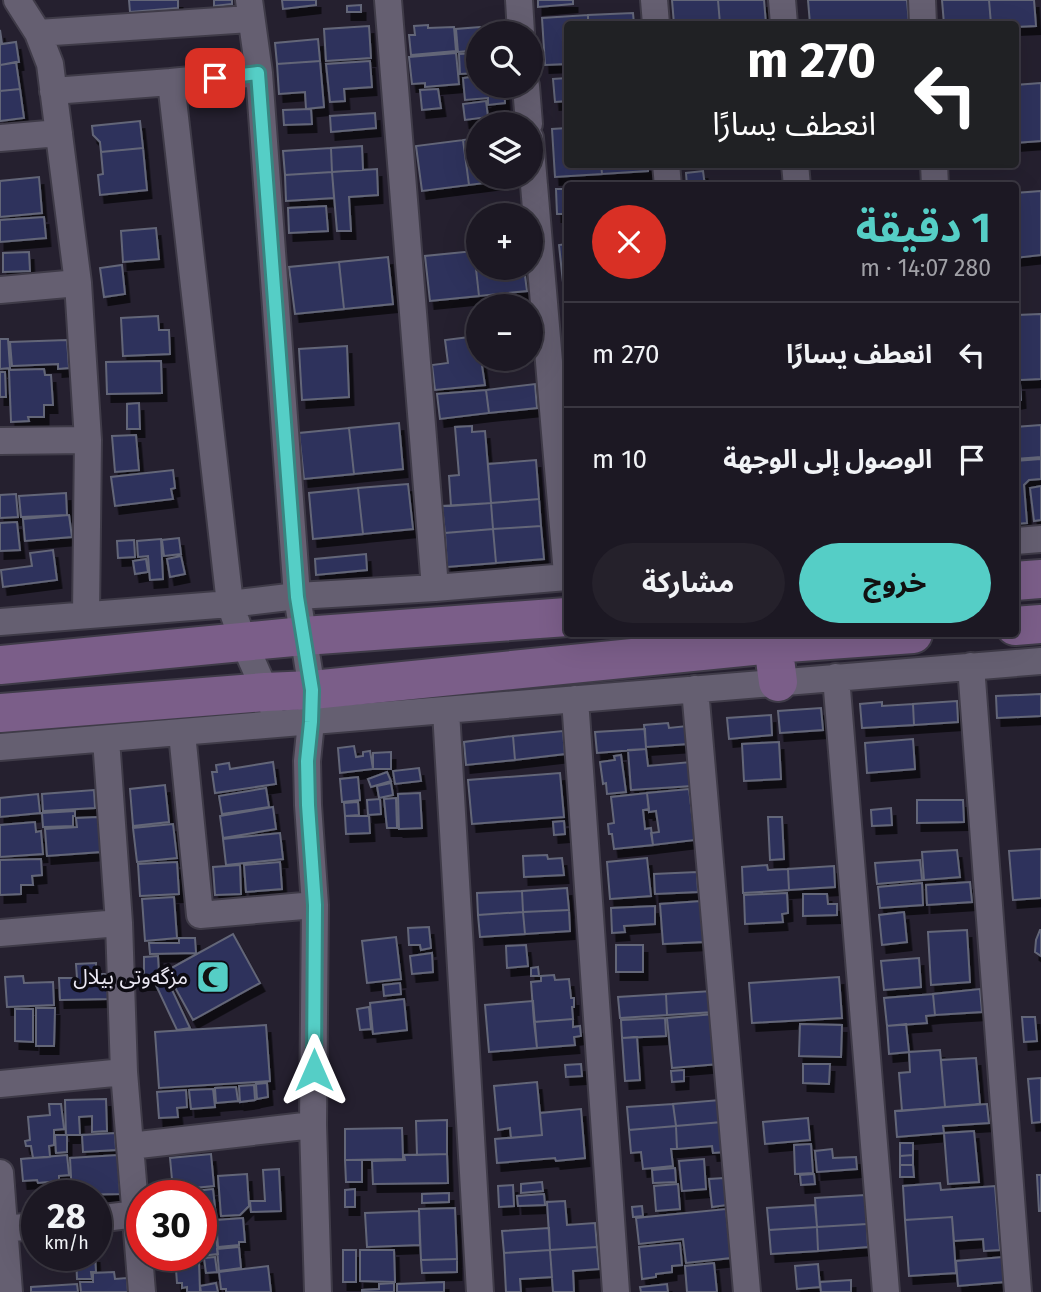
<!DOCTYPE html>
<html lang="ar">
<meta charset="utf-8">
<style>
:root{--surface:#1c1823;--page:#25212b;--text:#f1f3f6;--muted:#a0a0a6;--line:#3a3741;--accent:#55cec6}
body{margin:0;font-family:"Fira Sans","Noto Sans Arabic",sans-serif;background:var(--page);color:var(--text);direction:rtl;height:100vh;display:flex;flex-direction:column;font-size:26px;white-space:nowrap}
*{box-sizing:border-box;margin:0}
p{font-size:23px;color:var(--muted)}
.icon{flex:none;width:38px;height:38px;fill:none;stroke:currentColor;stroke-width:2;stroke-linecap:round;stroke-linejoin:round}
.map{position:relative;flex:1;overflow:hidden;direction:ltr}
.drawer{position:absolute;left:564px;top:182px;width:455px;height:455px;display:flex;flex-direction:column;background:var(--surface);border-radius:7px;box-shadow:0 7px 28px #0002,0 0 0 2px var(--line);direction:rtl}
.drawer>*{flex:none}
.hud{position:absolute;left:564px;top:21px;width:455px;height:147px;border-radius:7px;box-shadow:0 7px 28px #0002,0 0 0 2px var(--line);direction:rtl;background:#202124;color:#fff;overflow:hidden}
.tools{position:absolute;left:466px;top:21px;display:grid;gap:14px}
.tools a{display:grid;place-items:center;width:77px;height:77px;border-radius:50%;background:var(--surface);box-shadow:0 7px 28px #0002,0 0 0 2px var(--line);font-size:35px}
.speed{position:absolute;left:21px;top:1180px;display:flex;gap:14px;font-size:35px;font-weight:700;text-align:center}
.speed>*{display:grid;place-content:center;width:91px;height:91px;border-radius:50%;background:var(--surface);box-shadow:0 7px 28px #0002,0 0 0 2px var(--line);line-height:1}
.speed small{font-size:18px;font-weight:400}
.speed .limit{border:10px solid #d22;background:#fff;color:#111}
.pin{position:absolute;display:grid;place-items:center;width:60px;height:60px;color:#fff;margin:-30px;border-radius:14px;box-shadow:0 4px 10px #0006}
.me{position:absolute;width:77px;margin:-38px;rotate:0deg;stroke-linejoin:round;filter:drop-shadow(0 0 5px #0008)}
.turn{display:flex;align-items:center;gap:24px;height:147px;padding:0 28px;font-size:32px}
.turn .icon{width:91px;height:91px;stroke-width:2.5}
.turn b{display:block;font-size:49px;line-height:60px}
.round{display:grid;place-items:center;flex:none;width:74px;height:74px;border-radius:37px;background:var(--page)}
.head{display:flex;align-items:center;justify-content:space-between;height:119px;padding:0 28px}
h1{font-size:42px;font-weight:700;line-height:52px;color:var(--accent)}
.action{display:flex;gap:14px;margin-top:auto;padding:14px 28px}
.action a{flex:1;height:80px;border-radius:42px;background:var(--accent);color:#111;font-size:28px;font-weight:700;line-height:80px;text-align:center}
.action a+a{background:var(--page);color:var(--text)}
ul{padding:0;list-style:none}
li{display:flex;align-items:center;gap:21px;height:105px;padding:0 28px;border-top:2px solid var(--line)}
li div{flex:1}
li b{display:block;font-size:26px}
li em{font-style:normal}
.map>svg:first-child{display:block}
</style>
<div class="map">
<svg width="1041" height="1292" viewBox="0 0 1041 1292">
<defs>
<filter id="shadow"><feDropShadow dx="4.5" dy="8" stdDeviation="0" flood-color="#0009"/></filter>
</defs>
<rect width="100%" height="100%" fill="#25202f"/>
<path fill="#2d315c" stroke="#636678" stroke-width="2" filter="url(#shadow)" d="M129,0H178V8L130,12Z
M214,0H232V4L214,6Z
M282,0H316V5L283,9Z
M538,0H573V4L538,7Z
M672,0H718L720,24H674Z
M718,0H764L766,24H720Z
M808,0H907L909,24H856V22L810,24Z
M942,0H989L991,24H944Z
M989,0H1034L1036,26L1015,27V24H991Z
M361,5V12H347V6Z
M633,13L634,24H588V15Z
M588,15V24H567V64L545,65L542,18Z
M428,25V28L454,27L456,51L411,55L409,35H415L414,26Z
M369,26L371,58L326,61L324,29Z
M480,27L485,33H478V50L458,52L456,29Z
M0,30L2,44L16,42L19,62L0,65Z
M318,39L320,61L277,64L275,43Z
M456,53L459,84L425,87V83L412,84L409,57Z
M478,53V73L460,74L459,54Z
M320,61L324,107L306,109L305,92L279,94L277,64Z
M370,61L372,87L344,89L345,101L330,102L326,64Z
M16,62L20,89L0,91V65Z
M478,76V86H504L505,103L488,105V98L465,100L463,78Z
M567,78V101L555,102L553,79Z
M1041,83V141L1015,143V85Z
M20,89L24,118L0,121V91Z
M438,89L441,108L422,110L420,90Z
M486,101L488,117L465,120L463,104Z
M311,109L312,124L284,125L283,110Z
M375,113L376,128L331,132L330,116Z
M140,121L143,148L101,152L100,142L93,135L92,126Z
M567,128V164H601L602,174L555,177L552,129Z
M478,138V177H515V179L469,185L463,140Z
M463,140L469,185L422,191L416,146Z
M362,146L363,170L332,172L331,148Z
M143,148L147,190L100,195L98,175L103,174L101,152Z
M331,148L332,172L285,175L283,151Z
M601,164H648V171L602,174Z
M377,169L378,195L349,197L351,231H337L332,172Z
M703,171L705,186H687L686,173Z
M332,172L334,198L286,201L285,175Z
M39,177L42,213L0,217V181Z
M556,189H567V214H557Z
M1041,191V255L1015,258V193Z
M326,206L328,231L289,233L288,208Z
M44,217L46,238L0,242V220Z
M156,228L159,259L123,262L121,231Z
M567,244V291L564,292L559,245Z
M474,251L479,296L430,301L425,256Z
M474,251H478V268H524L527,291L479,296Z
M29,252L30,271L3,272V253Z
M388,257L393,304L344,309L339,262Z
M339,262L344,309L295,314L289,267Z
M122,265L125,294L104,297L100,268Z
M1041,314V379L1020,380L1017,315Z
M1015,315H1017L1020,380H1015Z
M158,316L159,330H169L170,354L123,356L121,318Z
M478,336V359H481L485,385L435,390L432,365L448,363L445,340Z
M0,339H8L10,368L0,369Z
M67,340L69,368L58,369V364L12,366L10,342Z
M347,346L349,397L302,400L299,349Z
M161,361L162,393L107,394L106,362Z
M44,369L45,375H51L53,405H44V417H28L29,421L11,422L9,370Z
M0,372H5L6,397H0Z
M535,384L537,408L489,413L486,390Z
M1015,384H1020L1021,400L1015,401Z
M486,390L489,413L440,419L437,394Z
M139,403L140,429H127V404Z
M399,423L403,469L354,474L349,428Z
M1041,425V457L1015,459V427Z
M472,426V432L485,431L491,503L451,506L449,476L459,475L455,427Z
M349,428L354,474L304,479L299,433Z
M136,435L139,470L115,472L112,436Z
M1041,459V479L1029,480L1024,485L1027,523L1015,524V461Z
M536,460L539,499L491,503L488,464Z
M173,470L175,488L171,489L173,499L115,506L111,477Z
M408,484L413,529L363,534L358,488Z
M1041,486V520L1034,521L1030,488Z
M358,488L363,534L313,539L309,493Z
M66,493L67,515L21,517L19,496Z
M16,494L18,517L0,518V495Z
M539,499L541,526L493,529L491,503Z
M491,503L493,529L445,533L442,506Z
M69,515L72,537L25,541L23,519Z
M17,522L20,550L0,551V523Z
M541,526L544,559L496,563L493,529Z
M493,529L496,563L447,567L445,533Z
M179,538L181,554L164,556L162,540Z
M161,539L163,579L150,580L148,556L138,557L137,541Z
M134,540L135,557L118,558L117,541Z
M53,550L57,580L3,587L1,570L32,566L30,553Z
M366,554L367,570L316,575L315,559Z
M181,556L185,574L170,577L167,559Z
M146,559L148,572L135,574L133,561Z
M1041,694V716L997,718L996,696Z
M957,701L958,722L914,725L913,704Z
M882,702V706L913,704L914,725L862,728L860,704Z
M821,708L823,730L780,733L778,711Z
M771,715L772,735L729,739L727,718Z
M668,723L669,728L687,726L688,744L646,747L644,725Z
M645,729L646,749L597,753L595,732Z
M563,731L565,754L515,760L513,736Z
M513,736L515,760L466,765L464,742Z
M913,739L915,769L867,773L865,743Z
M779,742L781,779L744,781L742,744Z
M354,746L356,757L363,756V752L370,751L373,769L340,773L338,748Z
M646,749L648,766L691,762L692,786L631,790L628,750Z
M391,752V769H373V753Z
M621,755L626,792L607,794L606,783L603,784L600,762L615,760L614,756Z
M273,762L276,784L215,793L212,772H217L216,765L229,763L230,769Z
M419,768L421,781L395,784L393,771Z
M387,772L391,781L371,787L368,779Z
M560,773L564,817L472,824L468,780Z
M358,777L360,800L342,802L340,779Z
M391,783L393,795L379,798L377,786Z
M165,785L169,822L133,826L130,789Z
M266,788L269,807L222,814L219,796Z
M689,789L695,840L653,845L651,833L659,832L656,811L649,812L647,793Z
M94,790L95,808L43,811L42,794Z
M420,793L422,828L399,829L398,794Z
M647,793L649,809L643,810L645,829L651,828L653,845L614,849L612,834H609L608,824L614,823L611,797Z
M38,794L40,813L0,817V798Z
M396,798L397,828H387L384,799Z
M380,799L381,814L368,815L367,800Z
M917,800H963L964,822L917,823Z
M358,802L359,815L345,816L344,803Z
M273,807L276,829L223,838L220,816Z
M891,808L892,825L872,826L871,810Z
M75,811V816H73V826L43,827L42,813Z
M345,816H369L370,833L346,834Z
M98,817L101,852L47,856L45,829L77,827L76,818Z
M768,817H782L784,859L770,860Z
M564,821L565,834L554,835L553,822Z
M35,822L36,832L41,831L43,854L0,857V825Z
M173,824L177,858L137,862L133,828Z
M280,833L283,859L226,865L223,839Z
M1041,849V898L1013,900L1009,851Z
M957,850L960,877L924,880L922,852Z
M547,855L548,859L562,858L564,875L524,877L523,856Z
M647,858L651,896L610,899L607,862Z
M41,859L42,875L32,876L33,885H21V894L0,895V860Z
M920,860L922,880L877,884L875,863Z
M177,862L179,894L140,896L138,864Z
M280,862L282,889L246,892L244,865Z
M240,865L241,894L215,895L213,867Z
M767,865L768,870L788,869L789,890L743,893L742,867Z
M834,866L835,887L789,890L788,869Z
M697,872L698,892L655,894L654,874Z
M970,882L972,902L927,905L926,885Z
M922,883L923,905L880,908L878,887Z
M567,888L569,910L523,912L522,891Z
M522,891L523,912L478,915L477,893Z
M787,893L788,913L782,914L783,922L745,924L744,895Z
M803,894H827L828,904H837V915L803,916Z
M174,897L177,938L145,941L142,899Z
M701,901L704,942L663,944L660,904Z
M655,906V924L624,926L625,932L612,933L611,908Z
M569,910L570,931L525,934L523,912Z
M523,912L525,934L480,937L478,915Z
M904,912L907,942L882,945L879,915Z
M429,927L431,948L421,950L420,945H409L408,928Z
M967,930L970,982L931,985L928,932Z
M1040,930H1041V956L1035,952L1036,940Z
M233,934L260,983L193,1020L166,971Z
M396,937L401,979L367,983L362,941Z
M179,938H195L196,953L150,954L149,943H179Z
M526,945L528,966L507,968L506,946Z
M616,945H643V972H616Z
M432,953L433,972L412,974L410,956Z
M158,956L159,974H153V982H144V957Z
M919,958L921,987L884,990L881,961Z
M96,963V974H107L108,999L60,1000L59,978H77L76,964Z
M538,967L539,976H531V968Z
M165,975L190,1028L177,1030L154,981Z
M554,975L555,980L569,979L571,998H574V1007H572L573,1019L534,1022L531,982L541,981V976Z
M23,976L24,983L53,982L54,1005L7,1007L5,977Z
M839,977L842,1018L752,1023L749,983Z
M400,983L401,994L384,996L383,985Z
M980,989L982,1012L935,1015L933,994Z
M712,991L714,1012L667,1015L666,994Z
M666,994L667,1015L620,1018L618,997Z
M933,994L935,1015L926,1016L927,1023L887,1026L884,998Z
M404,999L407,1030L373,1034L370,1003Z
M533,1001L537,1048L489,1052L485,1005Z
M369,1007L371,1029L360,1030L357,1009Z
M36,1008H55L54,1046H36Z
M15,1009H33V1042L15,1041Z
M715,1014L719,1064L672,1068L667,1018Z
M1022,1017H1035L1037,1041L1024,1042Z
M665,1018L666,1036L622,1038L621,1020Z
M573,1019V1027L580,1026L581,1036L574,1037L575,1045L537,1048L534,1022Z
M800,1024L842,1025L841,1057L799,1056Z
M906,1024L909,1052L889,1054L887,1026Z
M266,1025L270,1081L159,1088L155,1032Z
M637,1037L640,1080L625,1081L622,1038Z
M940,1050L945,1107L902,1111L899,1073L910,1072L909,1052Z
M976,1058L980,1104L945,1107L941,1060Z
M581,1064L582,1076L566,1077L565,1065Z
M803,1064H830L829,1084L803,1083Z
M684,1070V1081L672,1082L671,1071Z
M1041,1078V1122L1032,1123L1028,1079Z
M537,1082L542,1135L511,1138L510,1128L498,1130L494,1086Z
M267,1083L268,1097L257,1099L256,1084Z
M254,1085L255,1100L240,1102L239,1086Z
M236,1087L238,1101L216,1103L215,1088Z
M213,1089L215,1107L191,1109L189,1090Z
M186,1090L187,1107L177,1108L178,1117L159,1118L157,1092Z
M106,1099L107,1131L92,1132V1116L79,1117L80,1135H66L65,1100Z
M720,1100L722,1122L676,1126L673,1104Z
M49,1104H61L64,1129L54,1130V1145L49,1146L50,1157L33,1158L31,1146H26L25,1141L30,1140L28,1117L50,1115Z
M673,1104L676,1126L629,1130L627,1107Z
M987,1104L989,1123L943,1126L944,1133L897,1137L895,1111Z
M581,1109L585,1158L556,1161L555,1158L497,1163L495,1139L542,1135L540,1113Z
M808,1118L810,1140L765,1144L763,1122Z
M447,1120V1154L417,1155L416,1121Z
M722,1122L725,1152L713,1153L712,1146L677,1149L676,1126Z
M676,1126L677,1149H671L673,1166L643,1169L641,1152L631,1153L629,1130Z
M402,1128L403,1159L345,1160V1129Z
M974,1131L979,1182L948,1184L944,1133Z
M115,1133L116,1150L83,1152L82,1135Z
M55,1135H67V1152L56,1153Z
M900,1143H913V1155L900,1156Z
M811,1144L813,1173L795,1174L794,1145Z
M832,1149L833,1158L856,1157L857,1169L817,1172L815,1151Z
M211,1154L214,1186L173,1190L170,1158Z
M447,1154L448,1183L373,1184L372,1161L405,1160L404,1155Z
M67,1155L69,1175L59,1176V1181L38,1183L37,1180L23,1181L21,1159Z
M118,1155L120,1194L72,1195L70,1158Z
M913,1155V1165H900V1156Z
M704,1159L706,1189L682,1191L679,1161Z
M345,1160H362V1182H346Z
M900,1165H913L914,1177H900Z
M675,1168L676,1182L653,1183L652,1170Z
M279,1169L281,1211L251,1212L250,1201H265L263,1170Z
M247,1174L249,1206L240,1215L221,1216L218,1176Z
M814,1174L815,1184L801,1185L800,1175Z
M1037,1175H1041V1211H1039Z
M724,1178L727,1205L712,1207L709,1179Z
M542,1182L543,1191L521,1193V1184Z
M940,1183L941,1190L995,1186L1000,1250L984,1251L983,1239L954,1241L952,1217L905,1220L903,1186Z
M678,1184L680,1209L656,1211L654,1186Z
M513,1185L514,1206L499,1207L498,1186Z
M213,1189L216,1217L201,1219V1195H174V1193Z
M355,1189V1207H345V1190Z
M449,1193V1202L422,1203V1194Z
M544,1194L545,1205L518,1206L517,1196Z
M865,1195L867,1224L817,1227L815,1198Z
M565,1201L567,1225L595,1223L597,1247L550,1250L547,1202Z
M37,1202V1212L27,1213L26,1203Z
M815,1205L817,1227L769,1230L767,1208Z
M642,1206L643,1216L633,1217L632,1207Z
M455,1208L457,1259L421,1260L419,1209Z
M726,1209L731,1258L686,1263L683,1239L639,1244L636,1218Z
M419,1211L420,1245L367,1247L365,1213Z
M952,1217L956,1273L909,1276L905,1220Z
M243,1218L245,1242H239V1245L218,1247L216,1220Z
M214,1219L218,1254L182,1258V1255H201V1220Z
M867,1224L868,1247L818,1251L817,1227Z
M817,1227L818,1251L771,1254L769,1230Z
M549,1228L550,1250L504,1253L502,1231Z
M680,1243L682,1265L672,1266V1272L656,1274V1277L642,1279L639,1247Z
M239,1247L241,1268L219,1271L217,1249Z
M597,1247L599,1269L573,1271L574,1292H553L550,1250Z
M343,1250H356V1282H343Z
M360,1250H394L395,1282L360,1281Z
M550,1250L552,1277L520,1279L521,1292H506L504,1253Z
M76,1255H95L96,1272H91L92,1279H77Z
M215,1257L217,1272L206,1273L204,1258Z
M1003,1257L1005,1282L958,1286L956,1261Z
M457,1259V1272L422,1273L421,1260Z
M186,1262H199L200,1292H187V1287L182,1288V1283H177L176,1269H187Z
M714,1263L717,1292H687L685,1266Z
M818,1264L820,1287L797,1289L795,1266Z
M268,1266L271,1292H226V1289H221L219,1272Z
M114,1272L115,1279L127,1278L128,1292H81L80,1282H93V1273Z
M851,1280V1292H821L820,1282Z
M444,1282V1292H397V1284Z
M216,1283L218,1292H201L200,1286Z
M394,1283V1292H362V1290L379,1289V1284Z
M77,1284L78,1292H31V1287Z
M667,1284L668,1292H641L640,1287Z"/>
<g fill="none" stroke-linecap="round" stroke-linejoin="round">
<defs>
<path id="street" d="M17,0L38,33L50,64L78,283L88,440L86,615
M249,0L259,73L297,596L312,690L311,722L307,761L308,805L315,905L313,1125L318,1292
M388,0L435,588
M519,0L521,33
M654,0L656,24
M782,0L784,24
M922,0L923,24
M38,33L250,19
M171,82L230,604L244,643L271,704
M526,86L529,124
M53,91L171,82L259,73
M0,138L59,133
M530,138L567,574
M666,164L668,186
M795,164L797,186
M934,164L935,186
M0,290L78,283
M0,441L88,440
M1015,541L1041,539
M0,622L230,604L297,596L435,588L567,577
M971,666L1018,1292
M836,677L886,1292
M695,689L747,1292
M575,699L616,1292
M446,711L480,1292
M182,733L200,915L315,905
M106,739L119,923L124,1072L142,1292
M0,747C347,720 694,687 1041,661
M0,933L119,923
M0,1084L124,1072
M130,1146L313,1125
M0,1173L9,1292
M96,1219L136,1214
M0,1229L37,1226"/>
<path id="secondary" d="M1015,581L1041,579
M1015,626L1041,624
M773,644L778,682
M0,665L304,636L567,617
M0,713L265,692L312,690L773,644L913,634"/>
</defs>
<use href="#street" stroke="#3f3b48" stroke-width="30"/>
<use href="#secondary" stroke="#3f3b48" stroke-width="42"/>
<use href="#street" stroke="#655f71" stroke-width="26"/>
<use href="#secondary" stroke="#7b5e89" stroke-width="38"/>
</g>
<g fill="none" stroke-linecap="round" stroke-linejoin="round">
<defs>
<path id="route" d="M215,78L258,73L297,597L312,690L311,722L307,761L308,805L315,905L314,1070"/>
</defs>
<use href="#route" stroke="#378681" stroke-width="18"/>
<use href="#route" stroke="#55cec6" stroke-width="12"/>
</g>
<defs>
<symbol id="mosque-square" viewBox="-11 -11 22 22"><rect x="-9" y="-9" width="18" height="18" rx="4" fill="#55cec6" stroke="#0d0b12"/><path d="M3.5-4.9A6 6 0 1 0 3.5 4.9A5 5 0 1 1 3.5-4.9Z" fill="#111"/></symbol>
</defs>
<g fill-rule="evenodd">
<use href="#mosque-square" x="194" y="958" width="38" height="38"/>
</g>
<g text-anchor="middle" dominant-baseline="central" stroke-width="7" stroke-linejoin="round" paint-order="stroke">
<g font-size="21" fill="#ece9f4" stroke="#0d0b12" text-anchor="end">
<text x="188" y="977">مزگەوتی بیلال</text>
</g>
</g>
</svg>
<div class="tools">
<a><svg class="icon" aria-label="search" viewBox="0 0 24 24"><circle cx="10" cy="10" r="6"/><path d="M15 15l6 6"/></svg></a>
<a><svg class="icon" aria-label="layers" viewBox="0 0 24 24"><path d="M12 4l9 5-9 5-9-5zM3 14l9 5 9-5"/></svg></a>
<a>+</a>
<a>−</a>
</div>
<div class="speed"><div>28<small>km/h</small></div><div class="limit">30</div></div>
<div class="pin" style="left:215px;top:78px;background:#d93025"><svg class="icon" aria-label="arrive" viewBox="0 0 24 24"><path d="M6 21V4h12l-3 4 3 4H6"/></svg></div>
<svg class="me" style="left:314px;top:1070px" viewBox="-20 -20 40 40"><path d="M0-17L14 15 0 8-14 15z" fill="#55cec6" stroke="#fff" stroke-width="4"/></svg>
<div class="hud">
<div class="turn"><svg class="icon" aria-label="left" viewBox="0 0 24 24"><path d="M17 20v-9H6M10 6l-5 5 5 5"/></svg><div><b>270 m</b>انعطف يسارًا</div></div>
</div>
<section class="drawer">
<div class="head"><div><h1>1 دقيقة</h1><p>280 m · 14:07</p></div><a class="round" style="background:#d93025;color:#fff"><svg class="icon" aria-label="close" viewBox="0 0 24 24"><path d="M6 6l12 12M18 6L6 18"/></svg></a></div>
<ul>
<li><svg class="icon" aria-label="left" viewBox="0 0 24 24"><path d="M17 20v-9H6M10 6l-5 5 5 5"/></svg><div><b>انعطف يسارًا</b></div><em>270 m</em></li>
<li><svg class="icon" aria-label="arrive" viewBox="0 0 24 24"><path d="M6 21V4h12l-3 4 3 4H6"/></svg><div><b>الوصول إلى الوجهة</b></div><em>10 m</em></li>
</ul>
<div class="action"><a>خروج</a><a>مشاركة</a></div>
</section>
</div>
